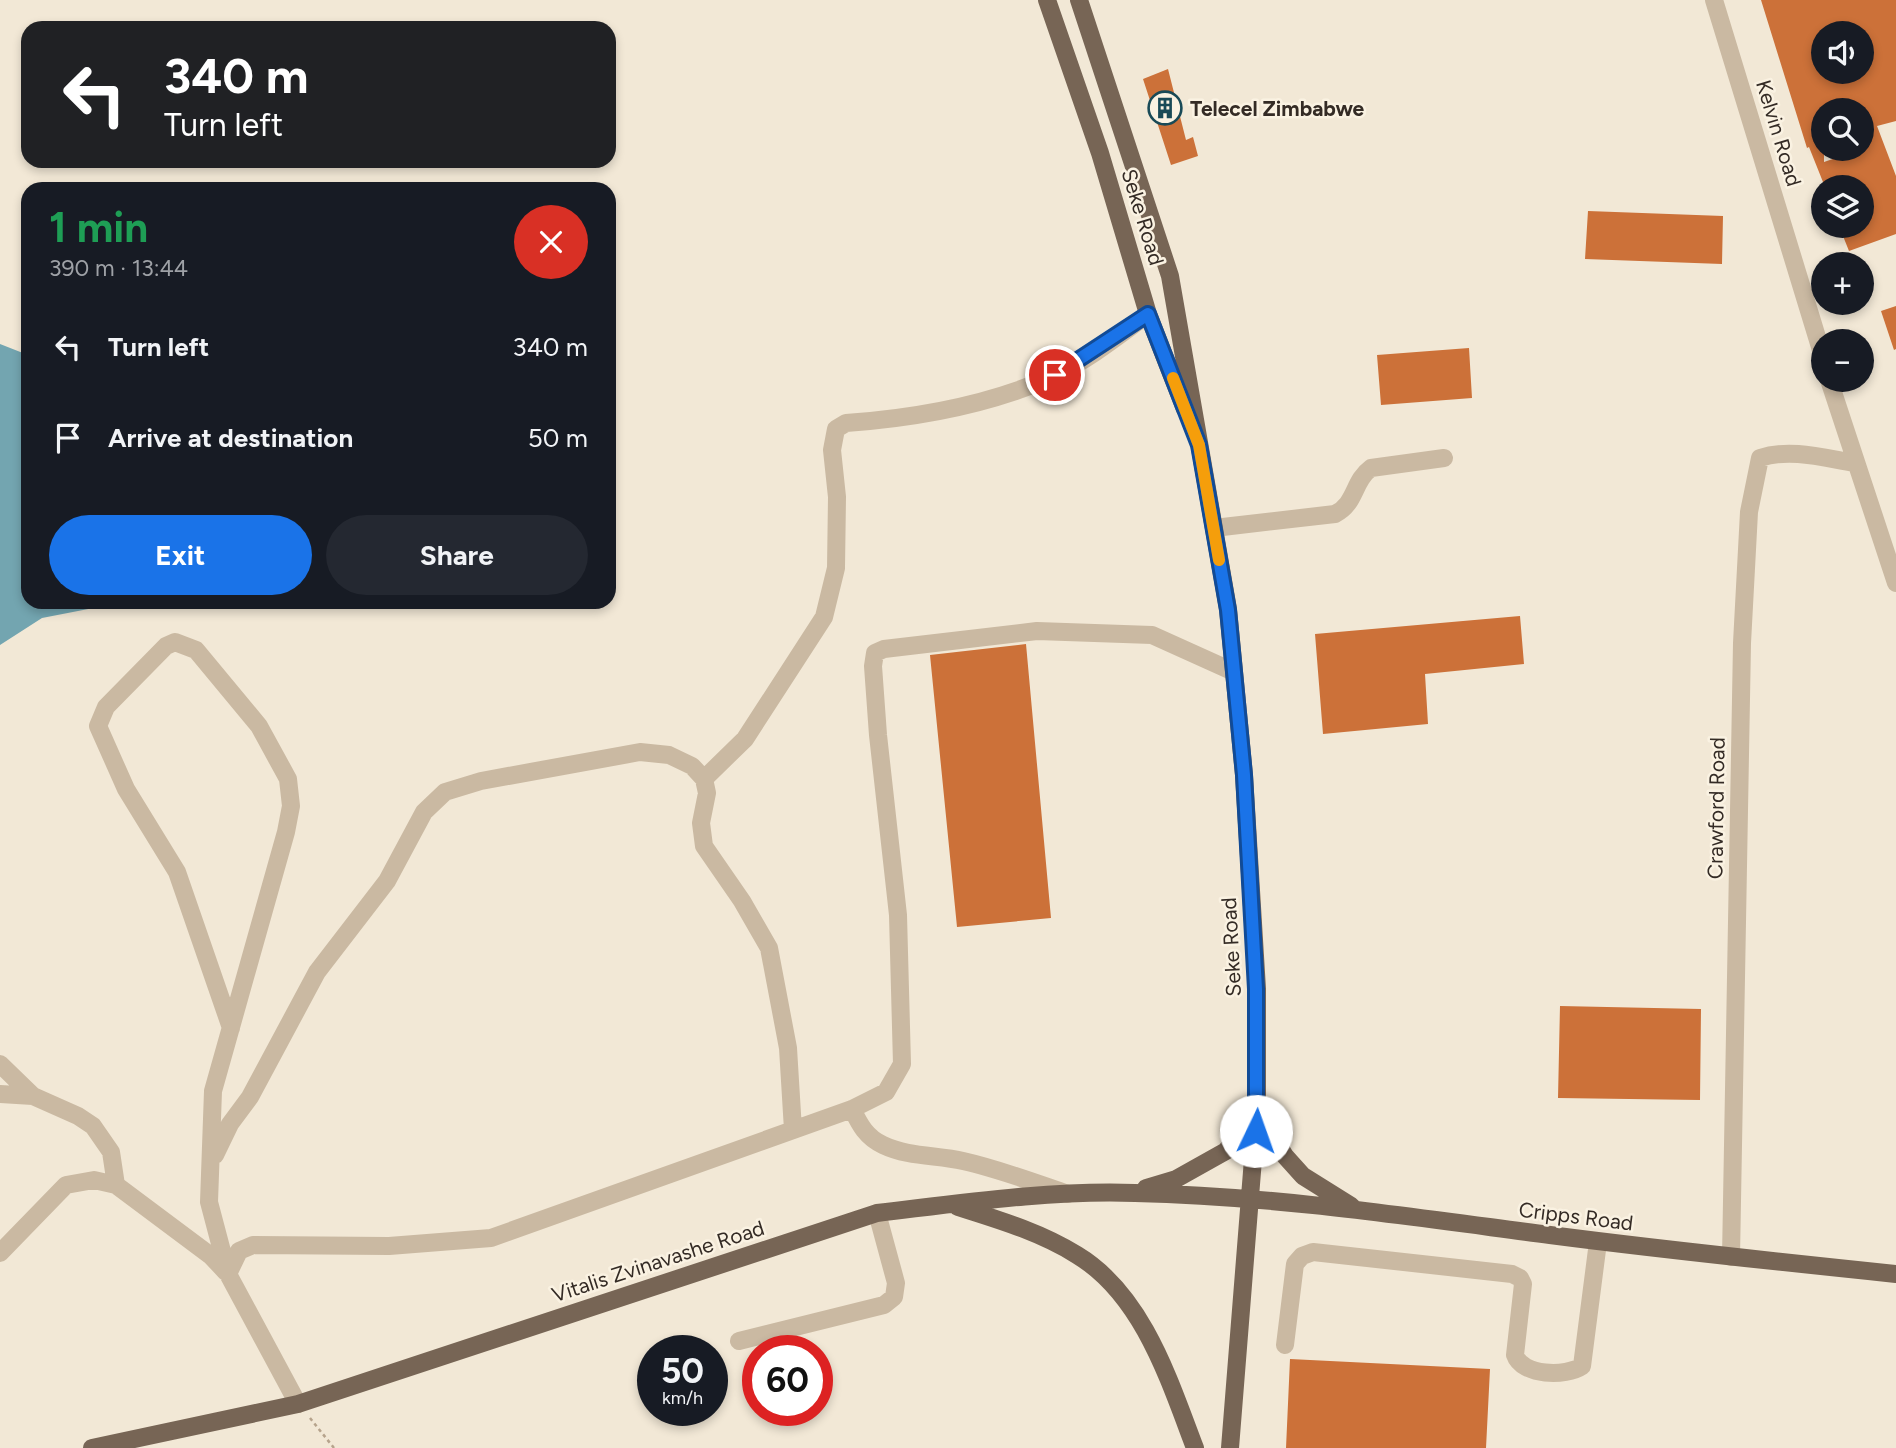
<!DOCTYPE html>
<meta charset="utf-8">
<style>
:root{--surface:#171b24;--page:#242831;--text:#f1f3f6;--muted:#9ea1a6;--accent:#1a73e8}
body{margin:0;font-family:Figtree,sans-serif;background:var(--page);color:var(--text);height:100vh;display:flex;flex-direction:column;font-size:26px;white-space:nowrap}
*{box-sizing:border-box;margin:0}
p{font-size:23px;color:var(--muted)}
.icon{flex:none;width:38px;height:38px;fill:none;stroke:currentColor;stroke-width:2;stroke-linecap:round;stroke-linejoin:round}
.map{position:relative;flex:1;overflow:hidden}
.drawer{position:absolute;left:21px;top:182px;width:595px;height:427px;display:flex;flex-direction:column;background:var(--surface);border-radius:21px;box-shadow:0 4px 10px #0003}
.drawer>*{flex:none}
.hud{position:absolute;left:21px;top:21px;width:595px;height:147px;border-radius:21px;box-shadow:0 4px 10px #0003;background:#202124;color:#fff;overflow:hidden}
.tools{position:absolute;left:1811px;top:21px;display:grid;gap:14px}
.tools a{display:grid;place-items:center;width:63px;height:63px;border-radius:50%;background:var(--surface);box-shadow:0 4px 10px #0003;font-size:35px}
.speed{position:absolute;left:637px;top:1335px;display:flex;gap:14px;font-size:35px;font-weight:700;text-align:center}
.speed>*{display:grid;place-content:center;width:91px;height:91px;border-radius:50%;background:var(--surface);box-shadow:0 4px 10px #0003;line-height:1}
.speed small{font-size:18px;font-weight:400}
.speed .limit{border:10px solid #d22;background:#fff;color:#111}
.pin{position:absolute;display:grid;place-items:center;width:60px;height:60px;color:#fff;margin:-30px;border:4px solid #fff;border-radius:50%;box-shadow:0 2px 7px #0007}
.me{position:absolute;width:77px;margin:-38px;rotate:3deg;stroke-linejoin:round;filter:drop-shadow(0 0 5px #0008)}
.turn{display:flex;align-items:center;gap:24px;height:147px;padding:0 28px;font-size:32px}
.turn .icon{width:91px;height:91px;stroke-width:2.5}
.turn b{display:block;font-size:49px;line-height:60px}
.round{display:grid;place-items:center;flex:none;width:74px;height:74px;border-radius:37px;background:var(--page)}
.overview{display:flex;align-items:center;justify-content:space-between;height:119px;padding:0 28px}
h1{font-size:42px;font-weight:700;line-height:52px;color:#1e9e55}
.primary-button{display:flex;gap:14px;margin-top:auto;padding:14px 28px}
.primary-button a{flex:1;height:80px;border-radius:42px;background:var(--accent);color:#fff;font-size:28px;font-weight:700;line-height:80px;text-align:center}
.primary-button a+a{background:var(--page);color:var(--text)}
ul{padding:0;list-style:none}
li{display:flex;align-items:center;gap:21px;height:91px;padding:0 28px}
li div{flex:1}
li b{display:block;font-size:26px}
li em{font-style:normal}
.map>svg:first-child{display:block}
</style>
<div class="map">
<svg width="1896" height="1448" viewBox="0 0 1896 1448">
<rect width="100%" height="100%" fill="#f2e8d6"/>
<path fill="#73a5b0" d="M0,344L28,355V602L114,604L42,618L0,645Z"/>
<path fill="#cc7139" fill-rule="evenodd" d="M1761,0H1896V121L1877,126L1896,176V234L1849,251L1839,226H1862V187H1825L1809,147L1807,148ZM1824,33H1862V72H1824ZM1824,110H1862V149L1824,162Z
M1168,69L1186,140L1193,137L1198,156L1171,165L1143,79Z
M1588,211L1723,216L1722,264L1585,259Z
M1896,306V349L1894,350L1881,311Z
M1469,348L1472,398L1381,405L1377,355Z
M1520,616L1524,664L1425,674L1428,724L1323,734L1315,634Z
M1026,644L1051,918L957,927L930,655Z
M1560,1006L1701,1009L1700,1100L1558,1098Z
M1290,1359L1490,1369L1486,1448H1286Z"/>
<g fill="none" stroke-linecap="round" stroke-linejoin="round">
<path stroke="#b6a38c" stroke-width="2.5" stroke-dasharray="3.5 3.5" stroke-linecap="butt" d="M310,1418L334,1448"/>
<path stroke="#cab9a2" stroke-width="18" d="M1714,0L1824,360
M1829,380L1896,583
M1214,528L1335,514C1356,504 1353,481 1371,468L1444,458
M704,779L745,739L824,617L836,568L837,497L832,450L836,429L846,423C916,418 989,405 1054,376C1088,360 1118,336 1148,314
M0,1064L33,1096
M0,1094L33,1096L78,1116L93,1126L111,1152L116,1185
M852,1109C860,1125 866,1137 883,1145C908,1157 937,1155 963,1161C999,1169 1033,1182 1068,1194
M215,1155L230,1124L250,1097L317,972L387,881L424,812L445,792L481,781L640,752L669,755L692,766L704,779L707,793L701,823L704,846L742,901L769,948L788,1048L793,1130
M0,1253L66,1185L94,1180L116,1185L211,1256L226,1272
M1731,1257L1742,643L1749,512L1760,458C1790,448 1824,458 1854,463
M228,1274L209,1202L213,1091L286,832L291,806L288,779L259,726L196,650L175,642L166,646L106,707L98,726L126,789L177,872L231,1028
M739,1341L884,1305L894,1297L896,1283L877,1213
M1285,1345L1295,1264L1302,1256L1313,1252L1512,1274L1520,1278L1523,1284L1515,1355C1522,1376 1566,1377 1582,1366L1598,1242
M298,1404L228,1274L239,1251L253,1245L389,1246L491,1238L852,1109L886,1092L902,1064L898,915L878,735L873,666L875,653L884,649L1037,631L1152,635L1234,672"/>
<path stroke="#776555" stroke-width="18" d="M1047,0L1100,153L1148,314L1185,409
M1079,0L1170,276L1228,609L1244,775L1257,989V1109L1230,1448
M1257,1109L1285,1156L1303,1176L1351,1206
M1146,1188L1176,1179L1226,1151L1256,1110
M958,1207C999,1220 1040,1232 1077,1255C1143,1295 1169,1380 1195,1448
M92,1448L298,1404L877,1213C962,1203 1049,1190 1135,1193C1274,1196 1412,1217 1550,1235C1665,1250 1780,1262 1896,1274"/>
</g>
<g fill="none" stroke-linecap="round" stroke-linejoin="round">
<defs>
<path id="route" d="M1055,375L1148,314L1199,445L1228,610L1244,775L1256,989V1131"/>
</defs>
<use href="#route" stroke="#114b97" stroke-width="18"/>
<use href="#route" stroke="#1a73e8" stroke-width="12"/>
<path stroke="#f59e0b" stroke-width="12" d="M1173,378L1199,445L1219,560"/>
</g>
<defs>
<symbol id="building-ring" viewBox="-11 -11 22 22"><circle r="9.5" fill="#faf2e2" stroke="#194a57" stroke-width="1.5"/><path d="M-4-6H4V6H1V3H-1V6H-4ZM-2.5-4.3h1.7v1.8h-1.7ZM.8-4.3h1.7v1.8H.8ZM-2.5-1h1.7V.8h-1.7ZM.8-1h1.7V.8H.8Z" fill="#194a57"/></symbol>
</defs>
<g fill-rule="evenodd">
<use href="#building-ring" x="1146" y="89" width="38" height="38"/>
</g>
<g text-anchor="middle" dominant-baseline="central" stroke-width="5" stroke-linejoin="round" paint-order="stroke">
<g font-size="21" font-weight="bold" fill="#342b25" stroke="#faf2e2" text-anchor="start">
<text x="1190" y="108">Telecel Zimbabwe</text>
</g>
<g font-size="21" fill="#342b25" stroke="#faf2e2">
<text transform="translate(1779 133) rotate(73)">Kelvin Road</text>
<text transform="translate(1143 217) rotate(73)">Seke Road</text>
<text transform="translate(1716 808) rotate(-89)">Crawford Road</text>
<text transform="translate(1231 947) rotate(-93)">Seke Road</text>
<text transform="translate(1576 1216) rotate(7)">Cripps Road</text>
<text transform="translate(658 1261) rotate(-18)">Vitalis Zvinavashe Road</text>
</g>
</g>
</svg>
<div class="tools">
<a><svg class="icon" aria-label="sound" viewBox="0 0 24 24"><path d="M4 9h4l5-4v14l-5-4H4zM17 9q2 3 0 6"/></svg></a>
<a><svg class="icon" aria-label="search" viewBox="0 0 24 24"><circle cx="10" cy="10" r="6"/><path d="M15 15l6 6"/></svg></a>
<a><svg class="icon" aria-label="layers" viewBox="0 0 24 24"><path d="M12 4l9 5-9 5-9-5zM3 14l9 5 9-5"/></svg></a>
<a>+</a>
<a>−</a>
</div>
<div class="speed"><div>50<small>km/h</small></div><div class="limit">60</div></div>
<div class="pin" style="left:1055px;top:375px;background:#d93025"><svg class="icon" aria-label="arrive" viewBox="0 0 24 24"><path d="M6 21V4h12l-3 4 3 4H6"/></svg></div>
<svg class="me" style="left:1256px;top:1131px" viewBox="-20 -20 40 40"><circle r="19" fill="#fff"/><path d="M0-13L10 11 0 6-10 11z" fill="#1a73e8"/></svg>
<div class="hud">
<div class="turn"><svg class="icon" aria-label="left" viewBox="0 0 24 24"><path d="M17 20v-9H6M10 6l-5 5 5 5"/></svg><div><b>340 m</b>Turn left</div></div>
</div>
<section class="drawer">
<div class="overview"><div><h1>1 min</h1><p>390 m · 13:44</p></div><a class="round" style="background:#d93025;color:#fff"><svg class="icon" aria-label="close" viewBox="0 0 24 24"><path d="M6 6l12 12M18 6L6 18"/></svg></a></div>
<ul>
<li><svg class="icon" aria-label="left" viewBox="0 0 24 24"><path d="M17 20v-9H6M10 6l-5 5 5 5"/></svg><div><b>Turn left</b></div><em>340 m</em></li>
<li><svg class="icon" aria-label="arrive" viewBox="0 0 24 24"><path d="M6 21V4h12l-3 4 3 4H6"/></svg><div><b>Arrive at destination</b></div><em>50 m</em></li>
</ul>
<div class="primary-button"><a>Exit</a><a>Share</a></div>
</section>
</div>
